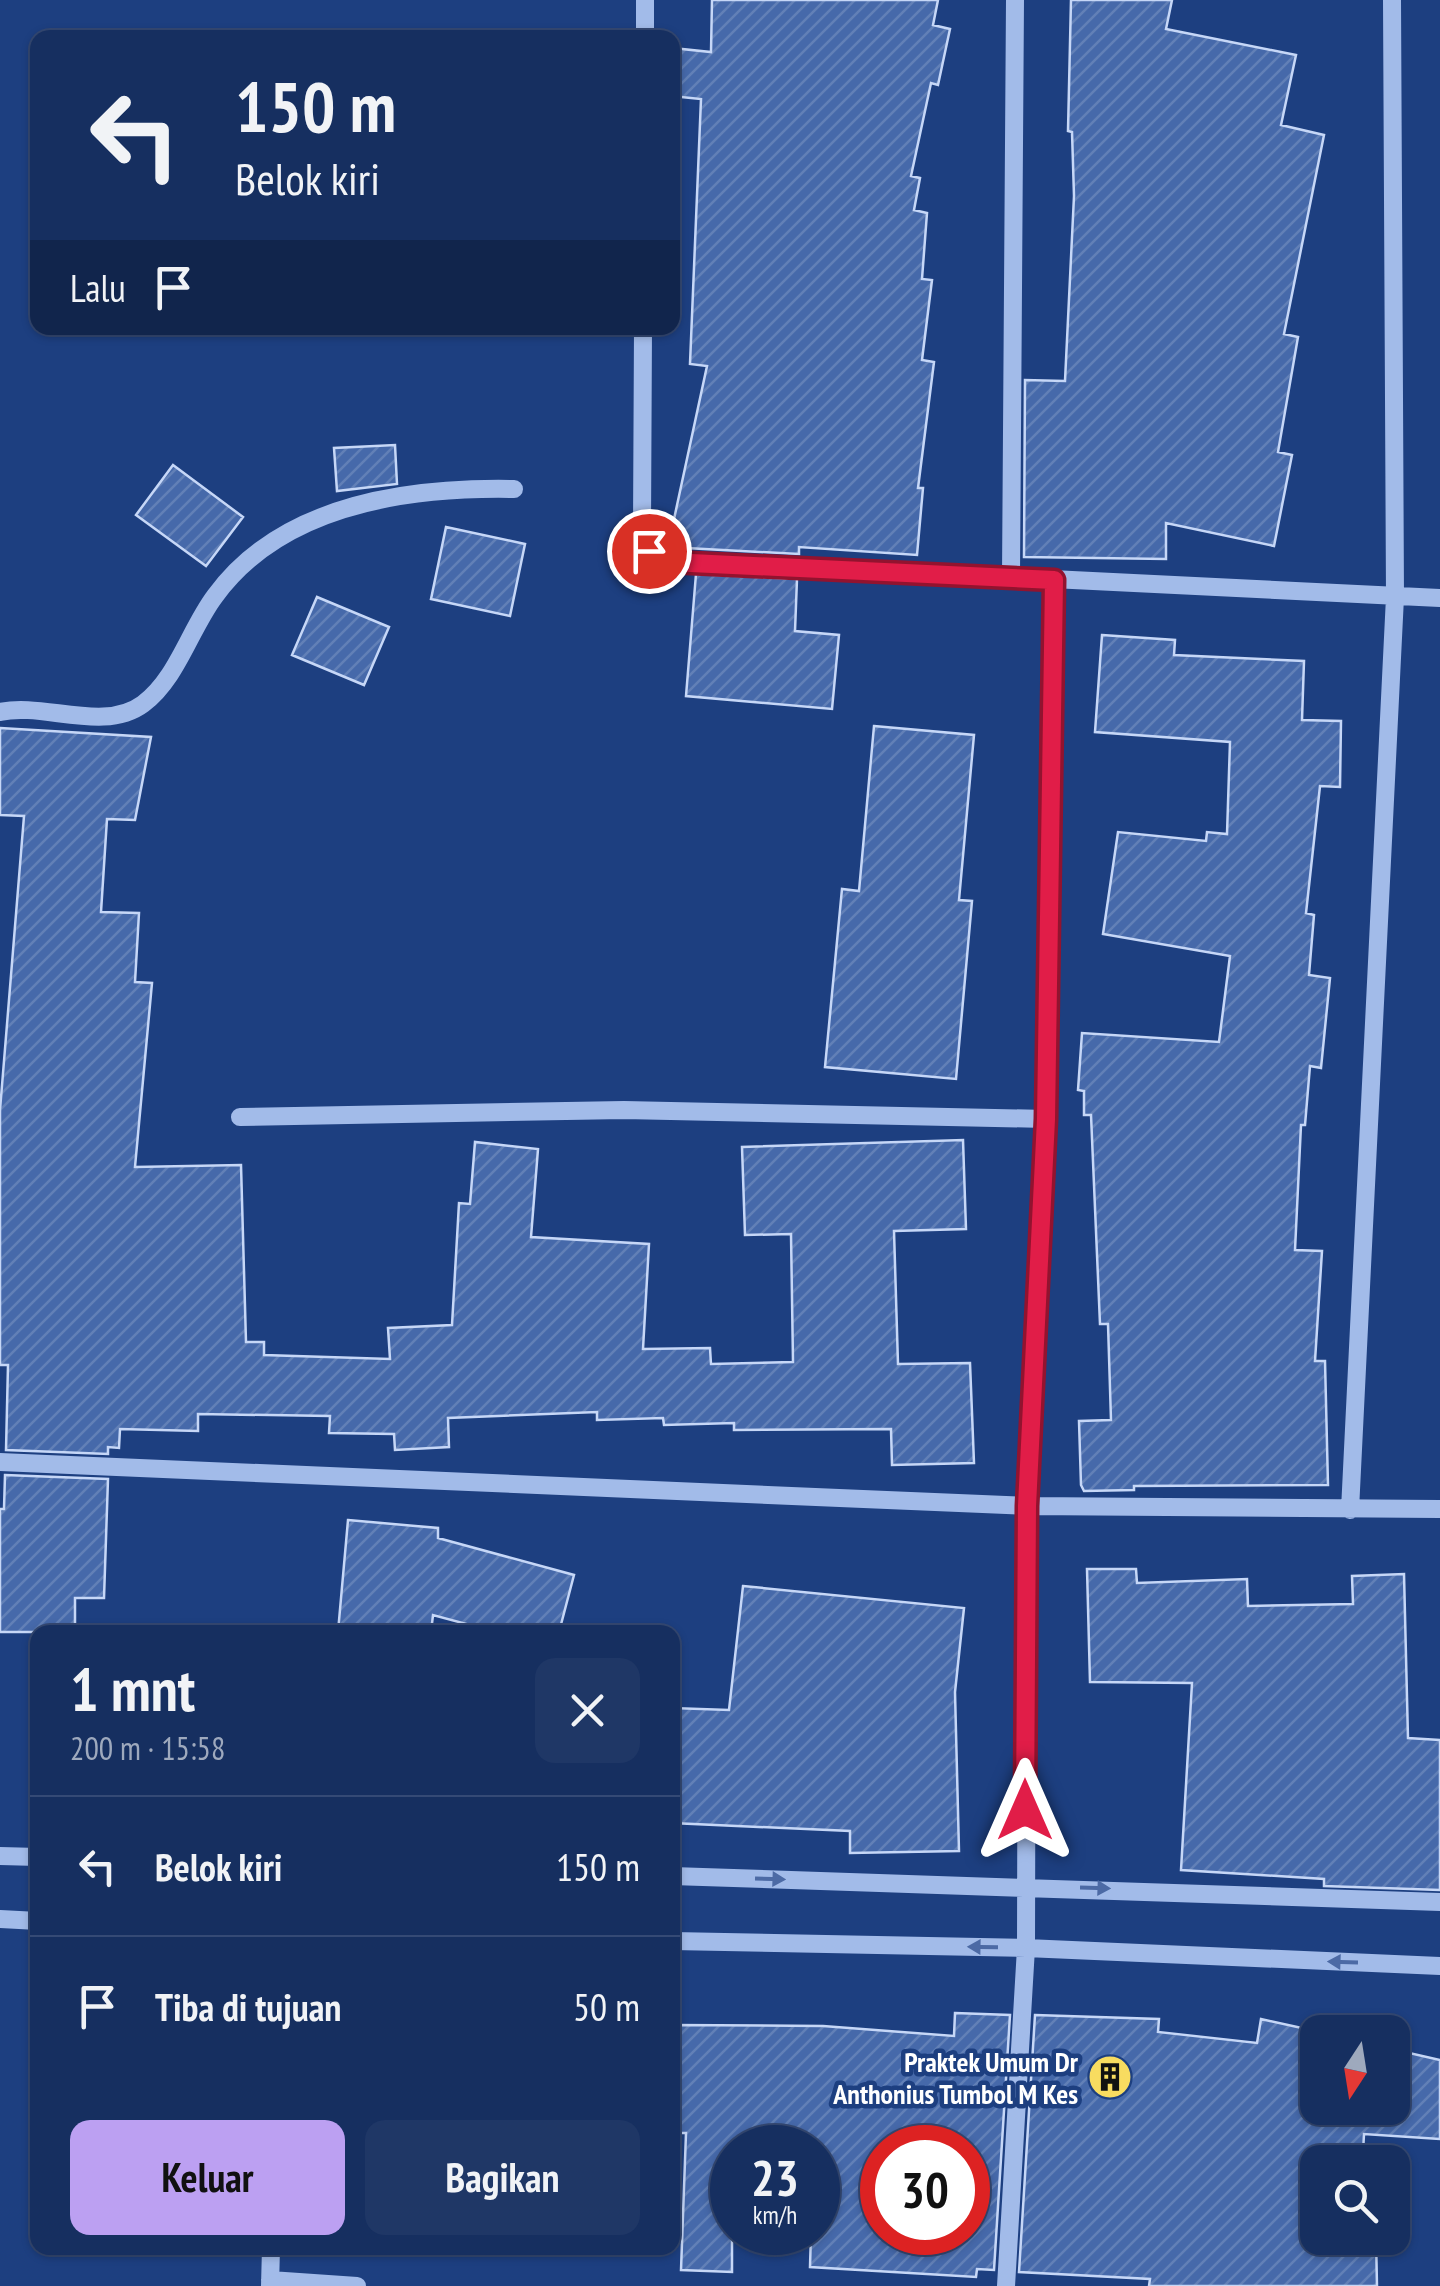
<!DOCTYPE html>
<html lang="id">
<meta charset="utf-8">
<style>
:root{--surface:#162f60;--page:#1f3766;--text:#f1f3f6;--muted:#9ea9bd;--line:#354a75;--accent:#bca0f2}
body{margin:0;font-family:"PT Sans Narrow",sans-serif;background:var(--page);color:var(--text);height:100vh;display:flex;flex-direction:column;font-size:38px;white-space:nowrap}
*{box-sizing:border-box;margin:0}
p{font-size:32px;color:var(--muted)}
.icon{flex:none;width:55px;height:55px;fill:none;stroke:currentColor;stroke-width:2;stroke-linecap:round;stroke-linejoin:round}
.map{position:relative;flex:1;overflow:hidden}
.details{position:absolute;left:30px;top:1625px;width:650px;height:630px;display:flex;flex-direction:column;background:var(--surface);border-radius:20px;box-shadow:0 2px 8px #0004,0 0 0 2px var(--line)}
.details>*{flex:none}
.banner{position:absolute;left:30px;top:30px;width:650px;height:305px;border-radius:20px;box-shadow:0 2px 8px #0004,0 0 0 2px var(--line);background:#162f60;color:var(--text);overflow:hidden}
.needle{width:65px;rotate:192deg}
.controls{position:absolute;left:1300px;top:2015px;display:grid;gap:20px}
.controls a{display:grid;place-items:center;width:110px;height:110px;border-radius:20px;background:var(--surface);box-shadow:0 2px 8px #0004,0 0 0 2px var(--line);font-size:50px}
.speed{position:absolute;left:710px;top:2125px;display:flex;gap:20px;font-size:50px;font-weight:700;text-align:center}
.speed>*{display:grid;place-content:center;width:130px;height:130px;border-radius:50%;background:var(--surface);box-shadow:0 2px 8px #0004,0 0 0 2px var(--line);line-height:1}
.speed small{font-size:25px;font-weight:400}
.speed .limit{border:15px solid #d22;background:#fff;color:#111}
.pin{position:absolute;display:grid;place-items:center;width:85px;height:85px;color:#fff;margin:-42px;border:5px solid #fff;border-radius:50%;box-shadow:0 2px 10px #0007}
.me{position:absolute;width:110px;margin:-55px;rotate:0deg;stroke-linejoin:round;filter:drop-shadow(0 0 8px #0008)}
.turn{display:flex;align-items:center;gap:35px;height:210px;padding:0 40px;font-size:45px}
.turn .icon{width:130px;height:130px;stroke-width:2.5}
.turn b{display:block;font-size:70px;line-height:85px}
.then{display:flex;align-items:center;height:95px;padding:0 40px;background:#0003;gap:20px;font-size:38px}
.round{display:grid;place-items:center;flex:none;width:105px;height:105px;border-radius:20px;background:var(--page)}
.summary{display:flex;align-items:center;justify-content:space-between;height:170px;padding:0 40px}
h1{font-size:60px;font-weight:600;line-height:75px}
.cta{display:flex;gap:20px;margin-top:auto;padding:20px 40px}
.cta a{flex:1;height:115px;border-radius:20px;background:var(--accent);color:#111;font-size:40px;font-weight:600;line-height:115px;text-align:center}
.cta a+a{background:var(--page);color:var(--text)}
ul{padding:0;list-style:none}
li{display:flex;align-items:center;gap:30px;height:140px;padding:0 40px;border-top:2px solid var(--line)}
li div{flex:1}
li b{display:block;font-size:38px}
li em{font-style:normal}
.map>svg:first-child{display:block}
</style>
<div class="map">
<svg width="1440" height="2286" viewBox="0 0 1440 2286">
<defs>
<pattern id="building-hatch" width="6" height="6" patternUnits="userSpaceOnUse" patternTransform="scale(2.5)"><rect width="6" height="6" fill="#4669aa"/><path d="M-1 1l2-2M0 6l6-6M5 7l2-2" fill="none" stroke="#6280b7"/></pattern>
</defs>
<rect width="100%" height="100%" fill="#1d3f80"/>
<path fill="url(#building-hatch)" stroke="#c6d7f7" stroke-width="2.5" fill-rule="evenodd" d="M712,0H938L933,25L950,29L938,85L931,83L911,176L920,178L914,210L927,213L922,279L932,280L922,360L934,362L918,488H923L917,555L799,547V554L668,547L707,366L690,364L701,99L672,96V48L711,52Z
M1071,0H1172L1166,29L1296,55L1281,125L1324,135L1284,334L1298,337L1278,452L1292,455L1274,546L1166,523V559L1024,557L1025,380L1065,381L1074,196L1072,132L1068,131Z
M395,445L397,484L337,491L334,448Z
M173,465L243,517L206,566L136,515Z
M446,527L525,544L510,616L431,599Z
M696,574L797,579L795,631L839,635L832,709L686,696Z
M317,597L389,627L364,685L292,655Z
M1102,635L1175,640L1174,655L1304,661L1302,720L1341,721L1340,787L1320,786L1306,913L1314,915L1309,975L1330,978L1321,1068L1310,1066L1305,1125H1301L1295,1250L1322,1251L1315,1361H1325L1328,1485L1134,1486V1490L1084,1491L1081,1485L1079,1421L1111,1420L1108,1324H1100L1091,1115H1084V1091L1078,1090L1082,1033L1219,1042L1230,956L1103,934L1118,832L1206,841L1207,832L1227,834L1230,742L1095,732Z
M874,726L974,735L959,900L972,901L956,1079L825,1067L842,889L859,891Z
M0,728L151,737L135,820L107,819L101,912L139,913L135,982L152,983L135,1167L241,1165L246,1342H264V1355L390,1359L388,1328L452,1325L459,1203L470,1204L475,1142L538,1149L531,1237L649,1244L643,1349L710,1348L711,1364L793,1362L791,1234L745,1235L742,1147L963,1140L966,1229L894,1231L898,1364L970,1363L974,1463L892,1465L891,1429L734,1430V1423L664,1425L663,1418L597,1420V1412L448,1418L449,1447L395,1450L394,1434L329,1433L330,1416L198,1414V1431L120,1429L119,1448L108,1447V1454L6,1450L8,1365H0V1110L24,816L0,815Z
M5,1475L108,1479L104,1598H75V1632H0V1509H4Z
M348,1520L438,1528V1538L574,1575L559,1632H496L433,1615L431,1632H338Z
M1087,1569H1136L1137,1583L1247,1579L1248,1606L1353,1604L1352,1576L1404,1574L1408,1738L1440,1740V1890L1324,1886V1879L1181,1870L1192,1683L1090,1682Z
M743,1586L964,1608L955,1692L959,1851L850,1853V1831L672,1823V1708L729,1710Z
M955,2013L1010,2015L994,2270L977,2269L976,2277L810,2267L811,2232H818V2143L732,2142V2272L681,2270L686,2133H672V2025L823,2026L954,2036ZM882,2145L968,2148V2232H882Z
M1035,2015L1159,2019L1158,2032L1257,2043L1261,2019L1320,2032L1318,2108H1392V2049L1440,2060V2139L1364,2134L1363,2153L1318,2149V2238H1376L1377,2286H1149L1150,2279L1019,2272Z"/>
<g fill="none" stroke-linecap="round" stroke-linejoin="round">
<path stroke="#a2bbe9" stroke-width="18" d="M645,38V0
M643,328L642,526L649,551L662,560L1440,598
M1011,576L1015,0
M0,712C43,702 104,733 143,704C177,679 190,629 215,596C282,504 409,487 514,489
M240,1117L624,1110L1046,1119
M0,1462L1027,1506L1440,1509
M1350,1510L1395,597L1392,0
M0,1856L38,1857
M672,1876L1440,1902
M0,1919L38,1921
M672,1941L1026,1948L1440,1966
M270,2280L357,2286
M270,2286L271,2248
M1006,2286L1026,1948L1027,1506L1046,1119L1054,580"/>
</g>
<defs><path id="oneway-solid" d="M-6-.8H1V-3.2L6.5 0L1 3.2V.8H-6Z" transform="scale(2.5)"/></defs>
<g fill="#4c6aa5">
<use href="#oneway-solid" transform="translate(770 1879) rotate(2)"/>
<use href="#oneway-solid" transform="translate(1095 1888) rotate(2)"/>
<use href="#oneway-solid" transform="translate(983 1947) rotate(-179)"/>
<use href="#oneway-solid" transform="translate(1343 1962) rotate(-178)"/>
</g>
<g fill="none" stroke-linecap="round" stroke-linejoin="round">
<defs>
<path id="route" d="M649,551L670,562L1054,580L1046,1119L1027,1506L1025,1810"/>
</defs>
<use href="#route" stroke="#92132f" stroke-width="25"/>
<use href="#route" stroke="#e11d48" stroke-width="18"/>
</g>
<defs>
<symbol id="building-disc" viewBox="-11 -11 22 22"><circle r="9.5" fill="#f8dc60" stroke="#1d3f80"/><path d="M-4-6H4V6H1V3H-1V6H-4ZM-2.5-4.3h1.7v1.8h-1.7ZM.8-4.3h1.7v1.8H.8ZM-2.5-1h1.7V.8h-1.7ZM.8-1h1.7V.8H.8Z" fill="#111"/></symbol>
</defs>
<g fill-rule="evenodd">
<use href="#building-disc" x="1085" y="2052" width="50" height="50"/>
</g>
<g text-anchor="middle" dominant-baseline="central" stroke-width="9" stroke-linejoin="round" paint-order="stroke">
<g font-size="28" font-weight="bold" fill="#fff" stroke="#1d3f80" text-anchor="end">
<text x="1078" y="2061">Praktek Umum Dr<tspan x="1078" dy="32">Anthonius Tumbol M Kes</tspan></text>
</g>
</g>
</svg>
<div class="controls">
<a><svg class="needle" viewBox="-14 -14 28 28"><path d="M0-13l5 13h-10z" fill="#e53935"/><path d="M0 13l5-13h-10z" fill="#9ea9bd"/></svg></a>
<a><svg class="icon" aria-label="search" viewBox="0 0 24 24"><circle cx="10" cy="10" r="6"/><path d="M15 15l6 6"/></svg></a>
</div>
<div class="speed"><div>23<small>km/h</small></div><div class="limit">30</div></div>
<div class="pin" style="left:649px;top:551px;background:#d93025"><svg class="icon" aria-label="arrive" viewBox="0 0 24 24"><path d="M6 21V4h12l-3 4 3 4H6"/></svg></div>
<svg class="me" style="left:1025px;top:1810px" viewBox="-20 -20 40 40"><path d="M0-17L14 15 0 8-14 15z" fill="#e11d48" stroke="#fff" stroke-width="4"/></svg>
<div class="banner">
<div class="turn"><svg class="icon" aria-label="left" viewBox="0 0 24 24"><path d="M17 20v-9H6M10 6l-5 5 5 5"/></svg><div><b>150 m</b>Belok kiri</div></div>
<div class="then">Lalu<svg class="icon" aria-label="arrive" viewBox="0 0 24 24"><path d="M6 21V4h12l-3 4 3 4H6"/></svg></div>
</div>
<section class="details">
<div class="summary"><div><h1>1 mnt</h1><p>200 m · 15:58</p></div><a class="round"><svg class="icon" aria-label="close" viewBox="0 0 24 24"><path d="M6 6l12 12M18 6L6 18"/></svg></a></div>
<ul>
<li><svg class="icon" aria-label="left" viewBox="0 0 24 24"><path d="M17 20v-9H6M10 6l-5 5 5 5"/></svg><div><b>Belok kiri</b></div><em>150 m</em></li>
<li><svg class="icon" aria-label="arrive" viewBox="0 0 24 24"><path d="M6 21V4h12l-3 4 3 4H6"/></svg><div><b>Tiba di tujuan</b></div><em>50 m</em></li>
</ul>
<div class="cta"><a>Keluar</a><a>Bagikan</a></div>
</section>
</div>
